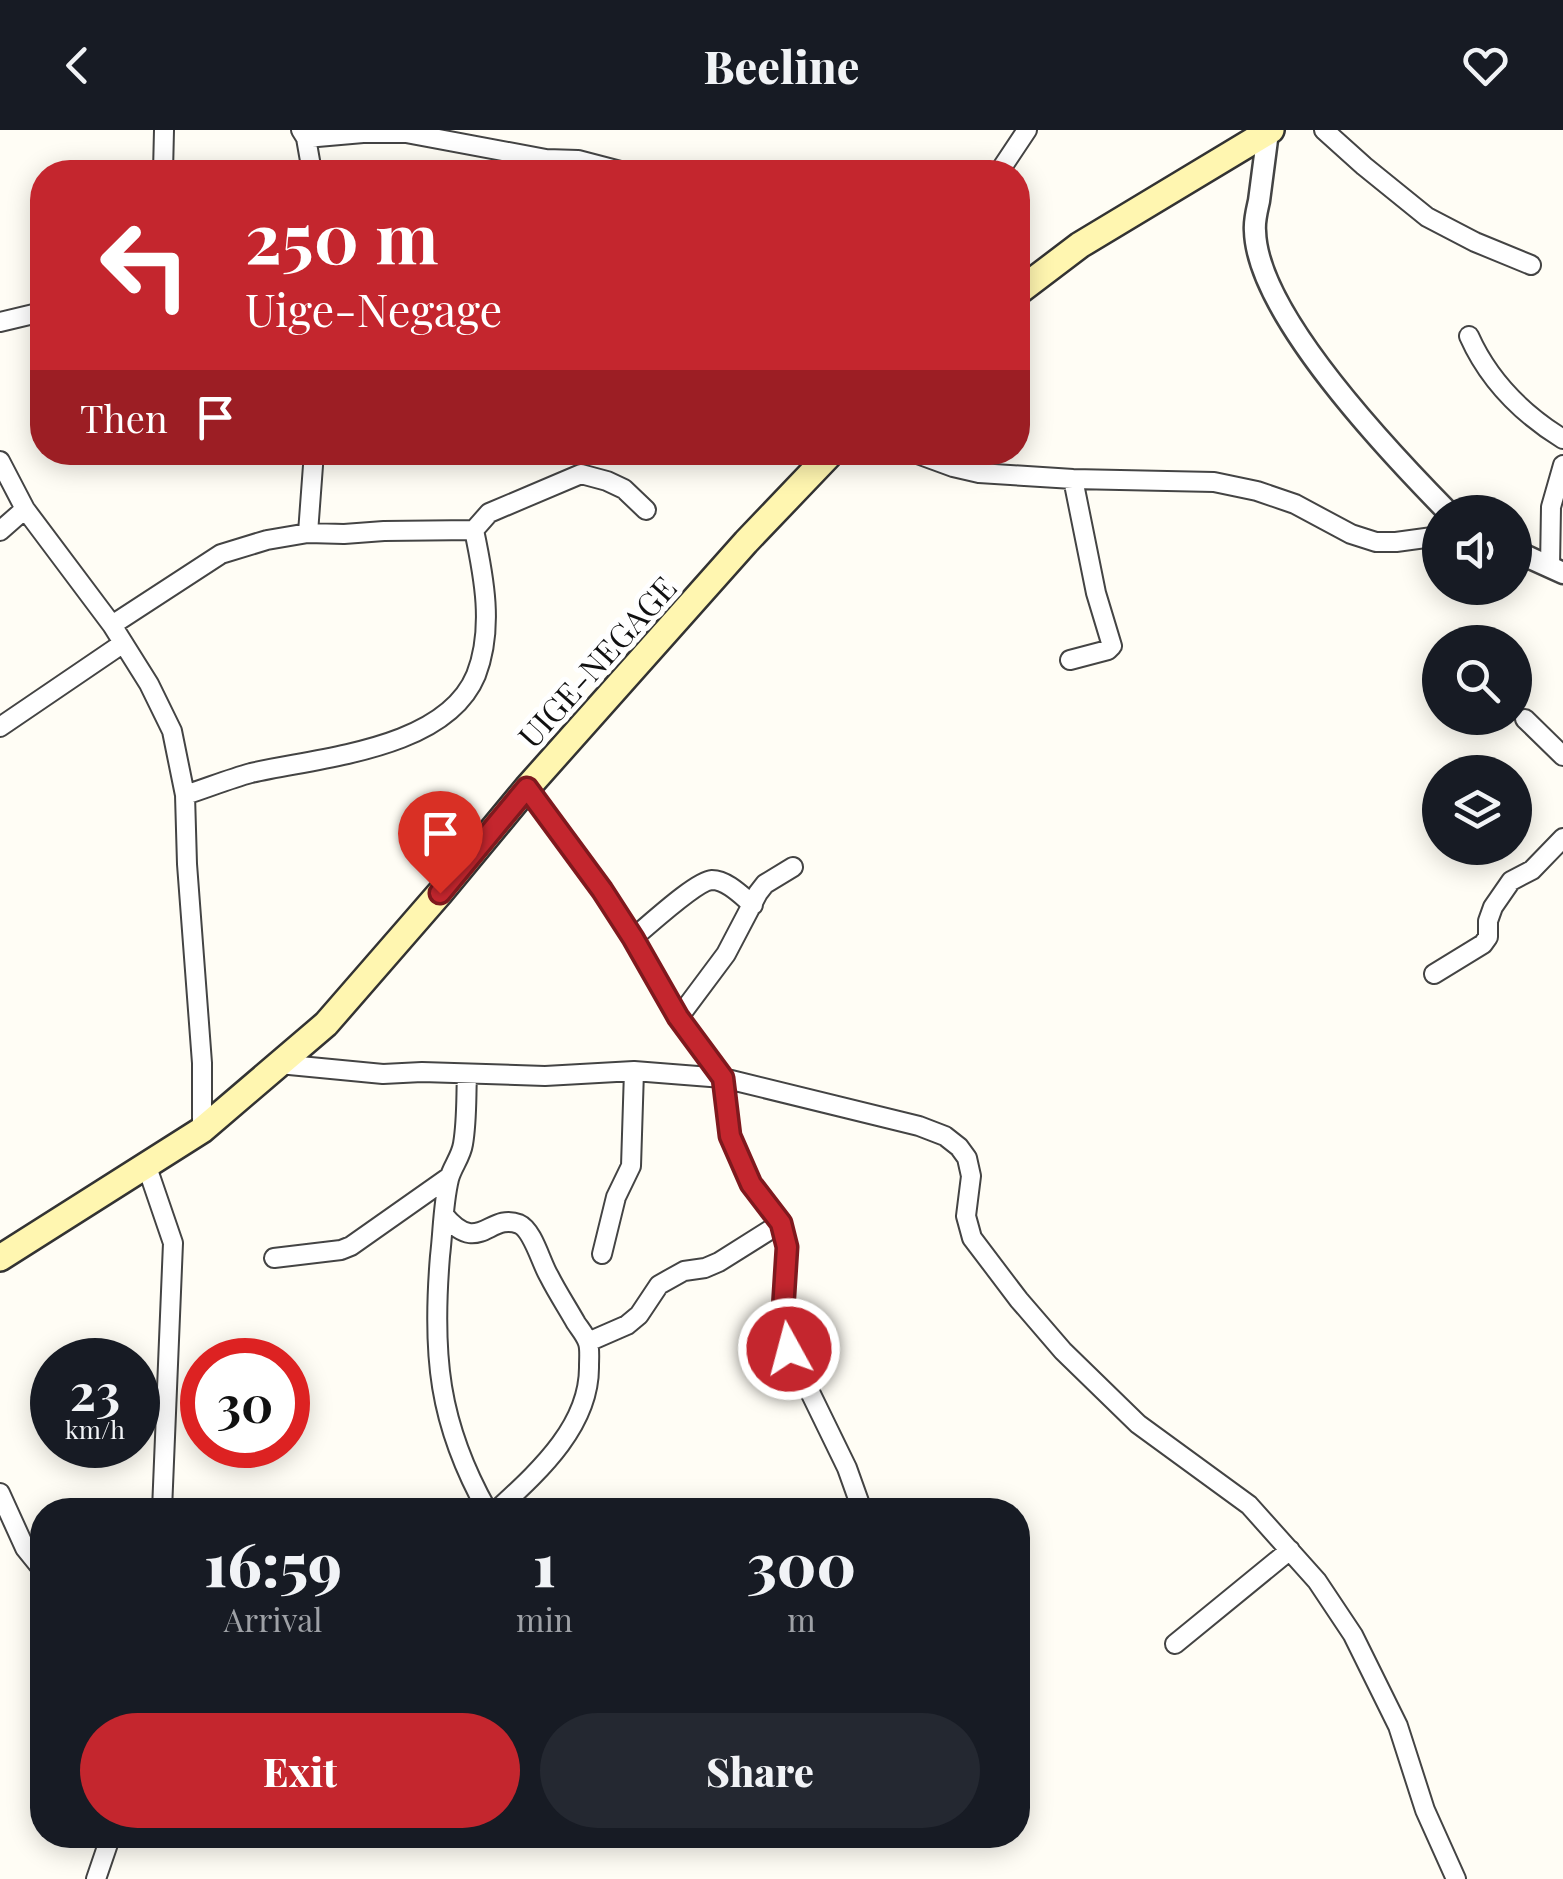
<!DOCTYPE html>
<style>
:root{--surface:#171b24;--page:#242831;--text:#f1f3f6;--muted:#9ea1a6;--accent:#c4262e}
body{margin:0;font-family:"Playfair Display",serif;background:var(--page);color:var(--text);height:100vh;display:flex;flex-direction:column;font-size:38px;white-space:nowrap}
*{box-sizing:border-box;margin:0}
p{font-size:32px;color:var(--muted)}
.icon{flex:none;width:55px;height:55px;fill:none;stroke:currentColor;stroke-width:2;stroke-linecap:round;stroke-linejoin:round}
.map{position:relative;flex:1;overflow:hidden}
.drawer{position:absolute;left:30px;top:1368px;width:1000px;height:350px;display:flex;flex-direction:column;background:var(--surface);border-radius:40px;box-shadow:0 5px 25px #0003}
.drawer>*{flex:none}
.guide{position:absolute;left:30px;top:30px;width:1000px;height:305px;border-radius:40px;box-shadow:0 5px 25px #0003;background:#c4262e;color:#fff;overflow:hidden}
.buttons{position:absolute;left:1422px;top:365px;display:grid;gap:20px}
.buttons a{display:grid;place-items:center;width:110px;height:110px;border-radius:50%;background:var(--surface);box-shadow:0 5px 25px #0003;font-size:50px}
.speed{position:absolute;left:30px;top:1208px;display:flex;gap:20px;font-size:50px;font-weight:700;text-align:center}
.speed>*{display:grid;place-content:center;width:130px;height:130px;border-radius:50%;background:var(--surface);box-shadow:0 5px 25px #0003;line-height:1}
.speed small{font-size:25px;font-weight:400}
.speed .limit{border:15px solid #d22;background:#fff;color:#111}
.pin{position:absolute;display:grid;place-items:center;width:85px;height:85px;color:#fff;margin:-102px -42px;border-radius:50% 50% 50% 0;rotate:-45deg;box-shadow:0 0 10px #0007}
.pin .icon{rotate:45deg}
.me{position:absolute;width:110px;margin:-55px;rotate:353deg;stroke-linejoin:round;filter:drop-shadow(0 0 8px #0008)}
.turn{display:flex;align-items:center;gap:35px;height:210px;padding:0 50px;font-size:45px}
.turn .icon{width:130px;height:130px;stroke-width:2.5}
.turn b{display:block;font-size:70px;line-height:85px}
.then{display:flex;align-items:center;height:95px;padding:0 50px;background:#0003;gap:20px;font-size:38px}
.eta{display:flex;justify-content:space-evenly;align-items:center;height:170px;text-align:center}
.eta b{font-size:60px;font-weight:800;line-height:70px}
.button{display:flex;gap:20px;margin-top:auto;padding:20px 50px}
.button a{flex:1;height:115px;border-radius:60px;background:var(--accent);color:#fff;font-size:40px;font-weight:800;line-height:115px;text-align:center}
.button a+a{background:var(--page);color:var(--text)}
header{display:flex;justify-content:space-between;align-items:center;height:130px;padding:0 50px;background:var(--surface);font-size:45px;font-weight:800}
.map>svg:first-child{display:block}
</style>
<header><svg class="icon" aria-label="back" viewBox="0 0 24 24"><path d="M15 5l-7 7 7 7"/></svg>Beeline<svg class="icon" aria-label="heart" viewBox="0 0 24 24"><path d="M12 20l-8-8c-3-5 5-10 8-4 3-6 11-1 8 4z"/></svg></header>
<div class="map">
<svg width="1563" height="1749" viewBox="0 0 1563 1749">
<rect width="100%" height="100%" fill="#fffdf5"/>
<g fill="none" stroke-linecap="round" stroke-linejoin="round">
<defs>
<path id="minor" d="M301,0L306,8L312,42
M1324,0L1364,36L1427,87L1475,112L1531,135
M306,8L363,3H406L546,29L578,30L624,42
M163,42L164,0
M999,42L1027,0
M0,192L42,182
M1469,206C1489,251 1521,283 1563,309
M912,322L953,337L979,343L1073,349L1214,352L1257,361L1295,374L1351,404L1376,412H1396L1440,406
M0,331L25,379L112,495L149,554L172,601L185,665L187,734L202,933V1000
M0,401L25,379
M308,403L314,322
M1550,437L1551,377L1563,335
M112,495L221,424L267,410L308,403L344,404L384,401L474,400L489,383L581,344L607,351L624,359L646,380
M1070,530L1108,520L1112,516L1096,463L1073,349
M1525,589L1563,626
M0,597L122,514
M527,658L602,760L633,808L679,887L723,948L730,1005L751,1054L781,1093L787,1117L782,1196L789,1219L847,1338L862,1380
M185,665C207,658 229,649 251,643C320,627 445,620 476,545C494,499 484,447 474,400
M633,808C648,796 696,751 712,750C727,750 742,766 753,775
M1434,844L1483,814L1488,807V791L1493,777L1511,751L1532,740L1563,708
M679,887L726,824L758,763L765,754L793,737
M279,934L383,944L422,942L545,946L634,941L723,948L919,996L945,1006L959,1017L967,1028L971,1046L966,1086L972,1108L1019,1170L1063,1221L1138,1294L1249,1375L1317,1451L1353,1505L1398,1596L1425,1680L1456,1749
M467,944C466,967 467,991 463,1014C461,1027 452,1037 449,1049C443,1074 443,1101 440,1126C432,1224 438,1293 487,1380
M147,1037L173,1113L162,1380
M444,1085C479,1127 489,1082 519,1094C533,1100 541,1133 549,1146C557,1162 567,1177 576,1193C580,1199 586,1206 588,1213C590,1219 589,1229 589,1236C590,1296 538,1342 497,1380
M602,1124L616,1067L631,1036L634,941
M274,1128L341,1120L351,1116L449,1047
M588,1212L627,1195L639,1185L659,1155L684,1141L705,1138L719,1132L781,1093
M0,1363L25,1418L42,1439
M1175,1514L1290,1420
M96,1749L111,1705"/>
<path id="tertiary" d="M1268,2C1265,25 1262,48 1259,71C1257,80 1254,91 1255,101C1257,184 1391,324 1448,382
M1515,421L1563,443"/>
<path id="secondary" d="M1018,162L1080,115L1271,0
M0,1128L202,1000L326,894L440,763L527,658L746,412L832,322"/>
</defs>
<use href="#minor" stroke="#444" stroke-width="22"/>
<use href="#tertiary" stroke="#444" stroke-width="25"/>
<use href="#secondary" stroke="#333" stroke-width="30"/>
<use href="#minor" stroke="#fff" stroke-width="18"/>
<use href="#tertiary" stroke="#fff" stroke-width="20"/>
<use href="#secondary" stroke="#fff6b0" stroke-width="25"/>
</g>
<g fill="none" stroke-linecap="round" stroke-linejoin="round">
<defs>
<path id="route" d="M440,763L527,658L602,760L633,808L678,887L723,948L730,1006L751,1054L781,1093L787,1117L782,1196L789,1219"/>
</defs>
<use href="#route" stroke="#7f191e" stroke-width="25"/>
<use href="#route" stroke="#c4262e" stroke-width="18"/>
</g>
<g text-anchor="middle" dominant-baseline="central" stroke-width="10" stroke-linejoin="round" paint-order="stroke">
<g font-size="32" fill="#111" stroke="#fff">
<text transform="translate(596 531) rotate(-48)">UIGE-NEGAGE</text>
</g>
</g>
</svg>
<div class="buttons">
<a><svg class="icon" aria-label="sound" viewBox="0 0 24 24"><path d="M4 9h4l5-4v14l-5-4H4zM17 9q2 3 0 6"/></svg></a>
<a><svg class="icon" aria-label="search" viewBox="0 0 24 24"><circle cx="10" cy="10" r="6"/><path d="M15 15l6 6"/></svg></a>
<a><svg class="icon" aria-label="layers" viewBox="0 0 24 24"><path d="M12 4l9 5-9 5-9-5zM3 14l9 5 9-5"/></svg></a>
</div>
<div class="speed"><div>23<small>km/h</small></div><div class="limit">30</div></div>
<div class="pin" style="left:440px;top:763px;background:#d93025"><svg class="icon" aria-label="arrive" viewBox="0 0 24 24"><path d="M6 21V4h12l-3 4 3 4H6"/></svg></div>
<svg class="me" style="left:789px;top:1219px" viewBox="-20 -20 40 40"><circle r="17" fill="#c4262e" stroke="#fff" stroke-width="3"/><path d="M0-11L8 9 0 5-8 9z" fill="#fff"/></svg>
<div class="guide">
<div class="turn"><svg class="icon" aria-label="left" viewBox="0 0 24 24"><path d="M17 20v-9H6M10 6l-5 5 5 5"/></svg><div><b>250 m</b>Uige-Negage</div></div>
<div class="then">Then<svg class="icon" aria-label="arrive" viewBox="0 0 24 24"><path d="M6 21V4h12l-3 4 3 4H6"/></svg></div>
</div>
<section class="drawer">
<div class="eta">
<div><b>16:59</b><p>Arrival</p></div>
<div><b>1</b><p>min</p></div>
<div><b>300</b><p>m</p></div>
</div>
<div class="button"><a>Exit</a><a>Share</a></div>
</section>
</div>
